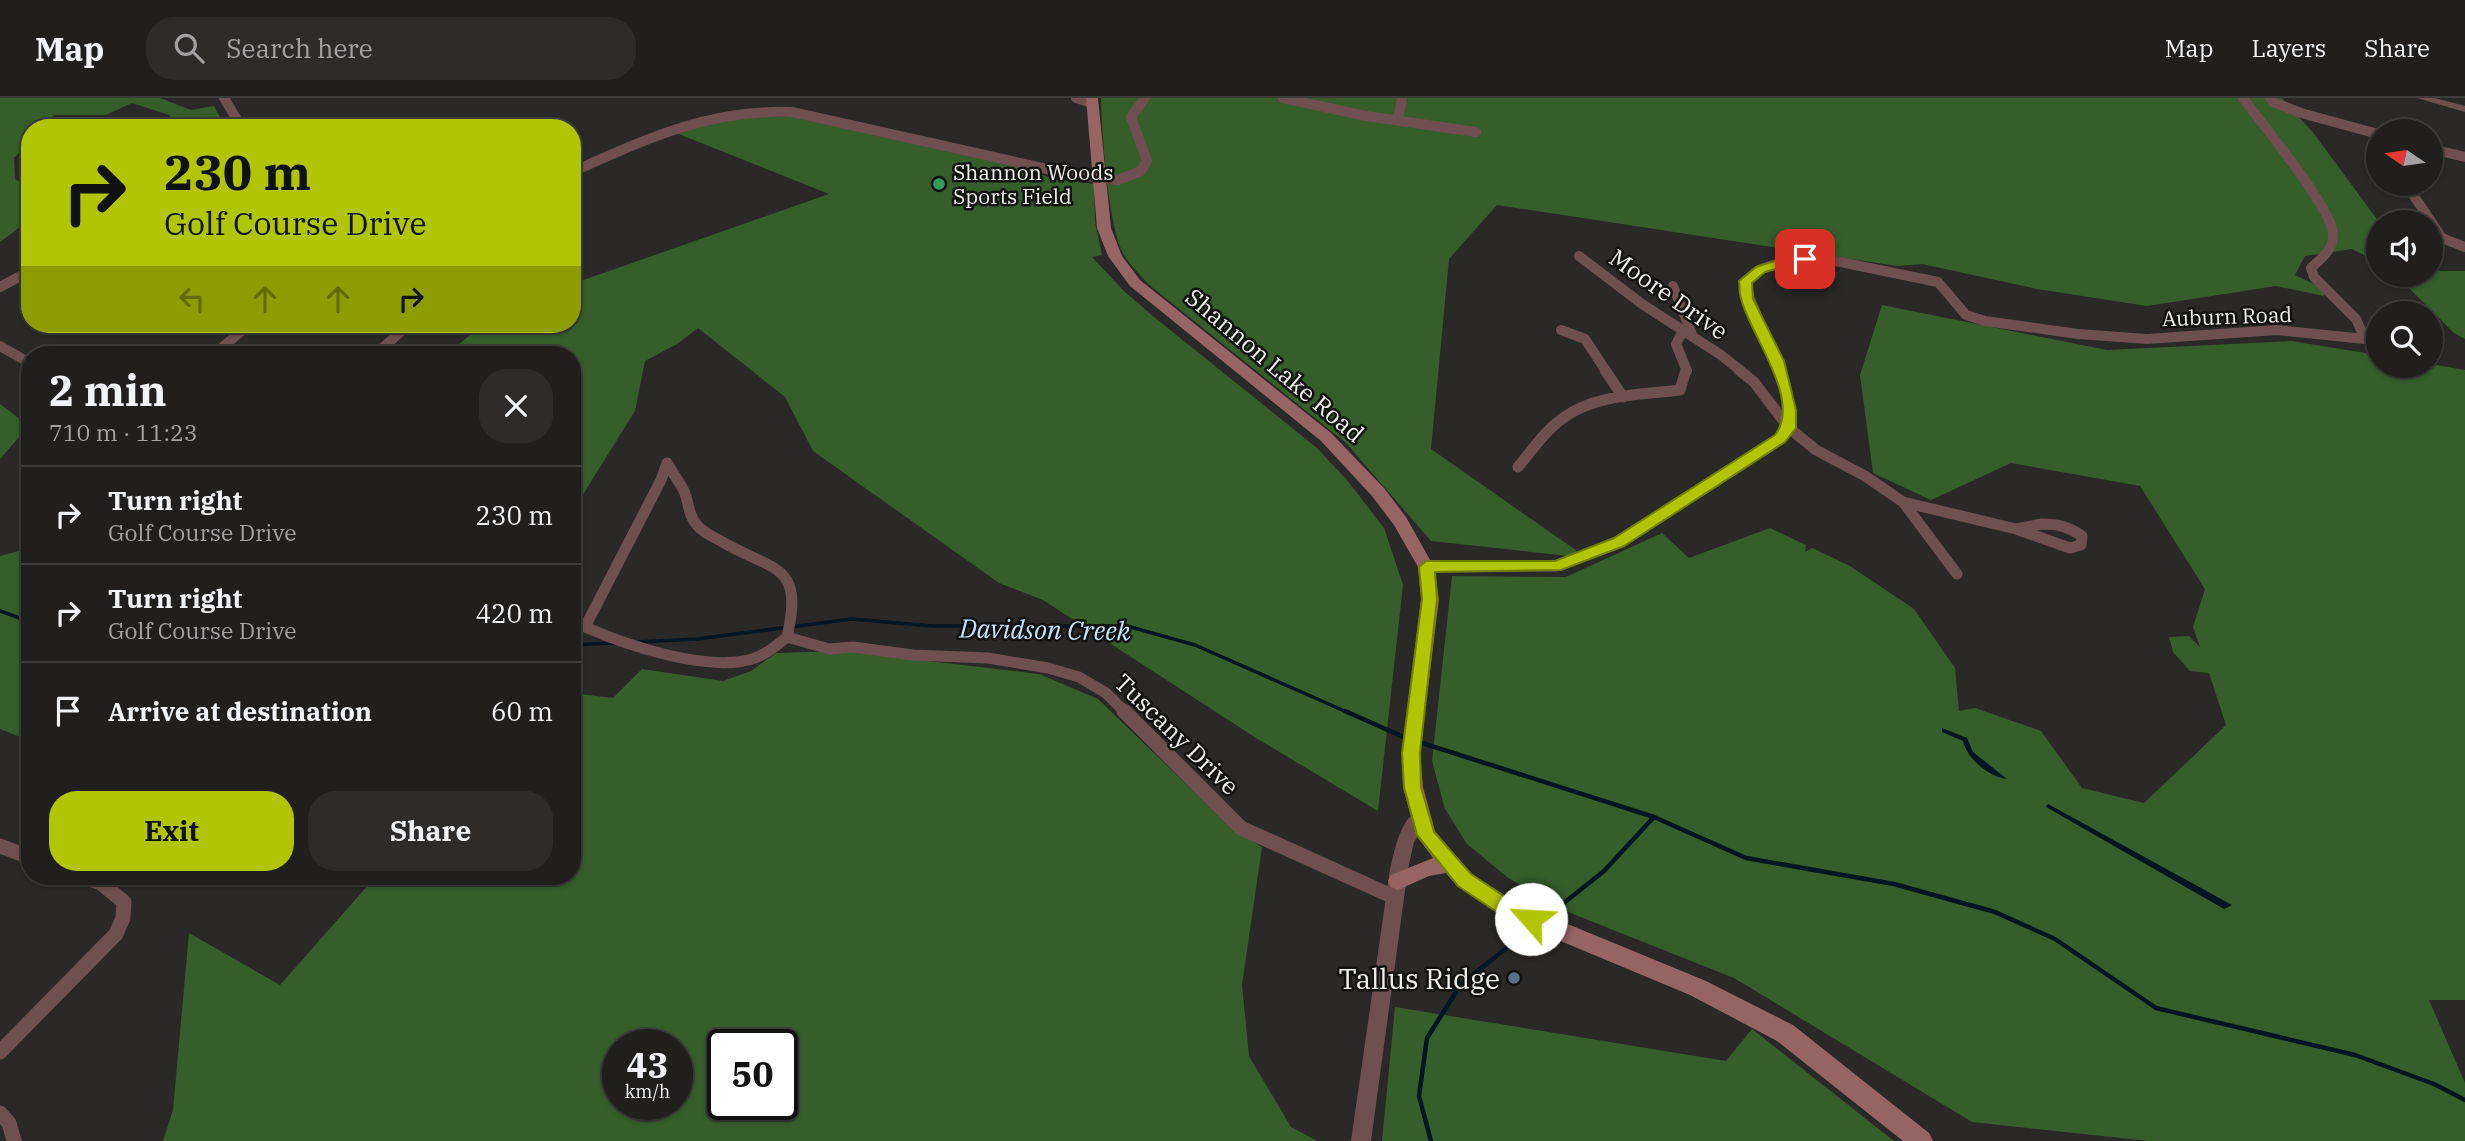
<!DOCTYPE html>
<meta charset="utf-8">
<style>
:root{--surface:#201f1d;--page:#2d2c2a;--text:#f1f3f6;--muted:#a2a2a4;--line:#3d3d3b;--accent:#b0c503}
body{margin:0;font-family:"IBM Plex Serif",serif;background:var(--page);color:var(--text);height:100vh;display:flex;flex-direction:column;font-size:26px;white-space:nowrap}
*{box-sizing:border-box;margin:0}
p{font-size:23px;color:var(--muted)}
.icon{flex:none;width:38px;height:38px;fill:none;stroke:currentColor;stroke-width:2;stroke-linecap:round;stroke-linejoin:round}
.map{position:relative;flex:1;overflow:hidden}
.details{position:absolute;left:21px;top:248px;width:560px;height:539px;display:flex;flex-direction:column;background:var(--surface);border-radius:28px;box-shadow:0 2px 5px #0004,0 0 0 2px var(--line)}
.details>*{flex:none}
.banner{position:absolute;left:21px;top:21px;width:560px;height:214px;border-radius:28px;box-shadow:0 2px 5px #0004,0 0 0 2px var(--line);background:#b0c503;color:#111;overflow:hidden}
.needle{width:46px;rotate:283deg}
.controls{position:absolute;left:2366px;top:21px;display:grid;gap:14px}
.controls a{display:grid;place-items:center;width:77px;height:77px;border-radius:50%;background:var(--surface);box-shadow:0 2px 5px #0004,0 0 0 2px var(--line);font-size:35px}
.speed{position:absolute;left:602px;top:931px;display:flex;gap:14px;font-size:35px;font-weight:700;text-align:center}
.speed>*{display:grid;place-content:center;width:91px;height:91px;border-radius:50%;background:var(--surface);box-shadow:0 2px 5px #0004,0 0 0 2px var(--line);line-height:1}
.speed small{font-size:18px;font-weight:400}
.speed .limit{border:4px solid #111;border-radius:10px;background:#fff;color:#111}
.pin{position:absolute;display:grid;place-items:center;width:60px;height:60px;color:#fff;margin:-30px;border-radius:14px;box-shadow:0 4px 10px #0006}
.me{position:absolute;width:77px;margin:-38px;rotate:296deg;stroke-linejoin:round;filter:drop-shadow(0 0 5px #0008)}
.turn{display:flex;align-items:center;gap:24px;height:147px;padding:0 28px;font-size:32px}
.turn .icon{width:91px;height:91px;stroke-width:2.5}
.turn b{display:block;font-size:49px;line-height:60px}
.lanes{display:flex;align-items:center;height:66px;padding:0 28px;background:#0003;justify-content:center;gap:35px;direction:ltr}
.lanes .off{opacity:.35}
.round{display:grid;place-items:center;flex:none;width:74px;height:74px;border-radius:28px;background:var(--page)}
.summary{display:flex;align-items:center;justify-content:space-between;height:119px;padding:0 28px}
h1{font-size:42px;font-weight:700;line-height:52px}
.button{display:flex;gap:14px;margin-top:auto;padding:14px 28px}
.button a{flex:1;height:80px;border-radius:28px;background:var(--accent);color:#111;font-size:28px;font-weight:700;line-height:80px;text-align:center}
.button a+a{background:var(--page);color:var(--text)}
ul{padding:0;list-style:none}
li{display:flex;align-items:center;gap:21px;height:98px;padding:0 28px;border-top:2px solid var(--line)}
li div{flex:1}
li b{display:block;font-size:26px}
li em{font-style:normal}
header{display:flex;align-items:center;gap:42px;box-sizing:border-box;height:98px;padding:0 35px;background:var(--surface);border-bottom:2px solid var(--line)}
header strong{font-size:33px}
nav{display:flex;gap:38px;margin-inline-start:auto;font-size:24px}
.search{width:490px;height:63px;background:var(--page);display:flex;align-items:center;gap:18px;box-sizing:border-box;padding:0 24px;border-radius:28px;color:var(--muted);font-size:26px}
.map>svg:first-child{display:block}
</style>
<header>
<strong>Map</strong>
<div class="search"><svg class="icon" aria-label="search" viewBox="0 0 24 24"><circle cx="10" cy="10" r="6"/><path d="M15 15l6 6"/></svg>Search here</div>
<nav><a>Map</a><a>Layers</a><a>Share</a></nav>
</header>
<div class="map">
<svg width="2465" height="1043" viewBox="0 0 2465 1043">
<rect width="100%" height="100%" fill="#2a2927"/>
<path fill="#355e2b" fill-rule="evenodd" d="M0,0H160L191,12L214,8L226,30H182L169,17L132,5L106,17H54L42,30H30V43L14,60L15,81L30,89C30,122 27,125 0,144Z
M1101,0H2282L2315,37L2379,124L2378,164L2352,151L2305,158L2295,177L2324,191V198L2276,188L2147,208L2037,191L1922,166L1897,168L1497,107L1449,161L1431,351L1587,460L1431,443L1346,345L1148,186C1140,177 1131,168 1124,157C1108,128 1102,36 1101,0Z
M727,19H793L1026,71L1053,81L1094,86L1095,124L1102,157L1092,159L1125,194L1154,219L1317,350L1347,382L1384,430L1403,487L1378,713L1253,638L1043,502L999,485L813,353L785,299L698,230L677,246L645,263L635,313L572,414V257H447L482,226H572V186L829,96L676,35Z
M2431,167L2440,173H2465V241L2454,235L2396,177H2431Z
M1882,207L2107,252L2291,243L2378,257V268L2431,266L2465,272V902H2429L2465,985V1043H2149L1972,1024L1734,880L1558,810L1507,779L1467,746L1445,711L1432,663L1452,478L1566,479L1662,435L1689,460L1770,430L1806,447L1805,454L1812,450L1850,468L1914,511L1955,570L1959,613L1975,610L2041,633L2082,690L2144,705L2226,627L2209,575L2190,573L2173,554L2169,539L2189,538L2200,549L2193,529L2205,491L2140,388L2011,365L1931,402L1873,375L1860,277Z
M0,306L29,328L0,361Z
M30,450V643L0,631V458Z
M844,553L1039,576L1098,601L1235,733L1262,749L1242,887L1249,958L1291,1029L1317,1043H163L173,1012L189,835L280,887L370,785L365,779H572V595L613,600L642,571L723,583L751,573L776,555ZM618,947H677V1006H618ZM723,947H782V1006H723Z
M1395,909L1726,963L1752,931L1894,1043H1382Z"/>
<path fill="#001622" d="M1942,630L1967,640L1973,654L2007,681C1989,679 1967,661 1963,643L1942,634Z
M2048,706L2232,807L2224,811L2046,709Z"/>
<g fill="none" stroke-linecap="round" stroke-linejoin="round">
<path stroke="#001622" stroke-width="3.5" d="M0,513L30,524
M638,544L697,541L852,521L932,528H1127L1195,547L1349,615
M572,547L613,545"/>
<path stroke="#001622" stroke-width="4.5" d="M1345,613L1408,641
M1419,644L1654,719L1746,760L1894,786L1995,814L2055,841L2156,910L2355,957L2434,986L2465,1002
M1545,820L1604,773L1654,719
M1431,1043L1419,998L1427,940L1461,886L1533,829"/>
<path stroke="#6f4f4f" stroke-width="10" d="M224,0L242,30
M1076,0L1092,5
M1283,0L1366,18L1476,34
M2270,0L2273,4L2301,15L2378,36
M1398,22L1402,0
M2431,51L2465,59
M572,74C646,41 709,11 792,14L1065,75L1118,82L1141,73L1147,63L1131,19L1145,0
M2406,86L2442,140L2465,149
M1579,158L1642,206L1721,257L1741,273
M1673,188L1693,239
M0,189L30,173
M1561,232L1585,241L1606,273
M1683,233L1676,246L1687,273
M0,248L30,265
M213,257L250,226
M375,257L409,226
M1780,273L1750,201L1746,183L1761,171L1790,162L1821,160L1938,184L1966,217L1985,223L2078,236L2147,241L2277,232L2365,241L2356,221L2314,179L2311,170C2321,161 2335,150 2333,135C2330,108 2262,26 2243,0"/>
<path stroke="#6f4f4f" stroke-width="11" d="M1605,272L1623,299
M1739,272L1754,284L1789,330L1816,352L1865,378L1903,404L2016,431
M667,365L661,382L585,529C626,547 711,576 755,560C767,556 777,547 787,539L829,551L853,549L913,557L988,560L1048,570L1079,579L1106,595L1126,615
M667,365C672,374 679,383 684,393C689,404 688,418 697,427C702,434 712,438 719,442C772,474 805,463 787,539
M1518,369C1532,352 1545,333 1563,320C1595,296 1642,297 1680,292L1686,272
M1903,404L1957,476
M2042,426C2058,426 2069,429 2082,438L2081,447L2070,450L2016,431Z
M1426,469L1556,468L1619,444L1780,340C1793,314 1790,298 1780,272"/>
<path stroke="#6f4f4f" stroke-width="15" d="M1124,613L1241,730L1396,800
M0,748L30,759
M0,954L116,836L123,820L124,804L101,785L84,779
M0,1015L9,1025L14,1043"/>
<path fill="#6f4f4f" fill-rule="evenodd" d="M2417,0H2435L2465,8V14Z
M1421,711L1427,714L1430,719L1414,744L1408,771L1371,1043H1351L1390,771C1395,752 1400,719 1421,711Z"/>
<path fill="#966463" fill-rule="evenodd" d="M1086,0H1098L1111,130L1122,158L1140,182L1331,335L1384,390L1406,419L1434,469L1439,501L1420,655L1423,689L1435,733L1471,776L1517,805L1706,883L1793,927L1929,1035L1933,1043H1903L1777,943L1690,897L1503,819L1457,788L1446,775L1429,778L1398,792L1391,789L1388,783L1391,777L1433,760L1416,737L1403,689L1402,655L1421,501L1418,469L1394,427L1372,398L1321,343L1130,188L1108,158L1097,130Z"/>
</g>
<path fill="#b0c503" stroke="#728002" stroke-width="2" d="M1790,158L1805,157L1811,161L1765,174L1752,185L1753,201L1784,263L1796,312V330L1785,344L1624,448L1561,472L1435,474L1437,501L1420,655L1421,689L1434,734L1471,776L1516,806L1537,815L1540,821L1537,827L1531,829L1503,818L1458,788L1417,737L1404,689L1402,655L1422,501L1419,469L1426,463H1555L1614,440L1775,337C1803,302 1748,234 1741,200C1739,195 1740,189 1739,183L1756,169Z"/>
<circle fill="#2e9e5b" stroke="#121211" stroke-width="2.5" cx="939" cy="86" r="7"/>
<circle fill="#5c6f8a" stroke="#121211" stroke-width="2.5" cx="1514" cy="880" r="7"/>
<g text-anchor="middle" dominant-baseline="central" stroke-width="5" stroke-linejoin="round" paint-order="stroke">
<g font-size="21" fill="#f0efee" stroke="#121211" text-anchor="start">
<text x="953" y="74">Shannon Woods<tspan x="953" dy="24">Sports Field</tspan></text>
</g>
<g font-size="21" fill="#f0efee" stroke="#121211">
<text transform="translate(2227 218) rotate(-2)">Auburn Road</text>
</g>
<g font-size="24" fill="#f0efee" stroke="#121211">
<text transform="translate(1669 196) rotate(35)">Moore Drive</text>
<text transform="translate(1275 267) rotate(40)">Shannon Lake Road</text>
<text transform="translate(1177 636) rotate(44)">Tuscany Drive</text>
</g>
<g font-size="26" font-style="italic" fill="#c0e6fc" stroke="#121211">
<text transform="translate(1045 531) rotate(1)">Davidson Creek</text>
</g>
<g font-size="28" fill="#f0efee" stroke="#121211" text-anchor="end">
<text x="1500" y="880">Tallus Ridge</text>
</g>
</g>
</svg>
<div class="controls">
<a><svg class="needle" viewBox="-14 -14 28 28"><path d="M0-13l5 13h-10z" fill="#e53935"/><path d="M0 13l5-13h-10z" fill="#a2a2a4"/></svg></a>
<a><svg class="icon" aria-label="sound" viewBox="0 0 24 24"><path d="M4 9h4l5-4v14l-5-4H4zM17 9q2 3 0 6"/></svg></a>
<a><svg class="icon" aria-label="search" viewBox="0 0 24 24"><circle cx="10" cy="10" r="6"/><path d="M15 15l6 6"/></svg></a>
</div>
<div class="speed"><div>43<small>km/h</small></div><div class="limit">50</div></div>
<div class="pin" style="left:1805px;top:161px;background:#d93025"><svg class="icon" aria-label="arrive" viewBox="0 0 24 24"><path d="M6 21V4h12l-3 4 3 4H6"/></svg></div>
<svg class="me" style="left:1531px;top:821px" viewBox="-20 -20 40 40"><circle r="19" fill="#fff"/><path d="M0-13L10 11 0 6-10 11z" fill="#b0c503"/></svg>
<div class="banner">
<div class="turn"><svg class="icon" aria-label="right" viewBox="0 0 24 24"><path d="M7 20v-9h11M14 6l5 5-5 5"/></svg><div><b>230 m</b>Golf Course Drive</div></div>
<div class="lanes"><svg class="icon off" aria-label="left" viewBox="0 0 24 24"><path d="M17 20v-9H6M10 6l-5 5 5 5"/></svg><svg class="icon off" aria-label="ahead" viewBox="0 0 24 24"><path d="M12 20V5M6 11l6-6 6 6"/></svg><svg class="icon off" aria-label="ahead" viewBox="0 0 24 24"><path d="M12 20V5M6 11l6-6 6 6"/></svg><svg class="icon" aria-label="right" viewBox="0 0 24 24"><path d="M7 20v-9h11M14 6l5 5-5 5"/></svg></div>
</div>
<section class="details">
<div class="summary"><div><h1>2 min</h1><p>710 m · 11:23</p></div><a class="round"><svg class="icon" aria-label="close" viewBox="0 0 24 24"><path d="M6 6l12 12M18 6L6 18"/></svg></a></div>
<ul>
<li><svg class="icon" aria-label="right" viewBox="0 0 24 24"><path d="M7 20v-9h11M14 6l5 5-5 5"/></svg><div><b>Turn right</b><p>Golf Course Drive</p></div><em>230 m</em></li>
<li><svg class="icon" aria-label="right" viewBox="0 0 24 24"><path d="M7 20v-9h11M14 6l5 5-5 5"/></svg><div><b>Turn right</b><p>Golf Course Drive</p></div><em>420 m</em></li>
<li><svg class="icon" aria-label="arrive" viewBox="0 0 24 24"><path d="M6 21V4h12l-3 4 3 4H6"/></svg><div><b>Arrive at destination</b></div><em>60 m</em></li>
</ul>
<div class="button"><a>Exit</a><a>Share</a></div>
</section>
</div>
